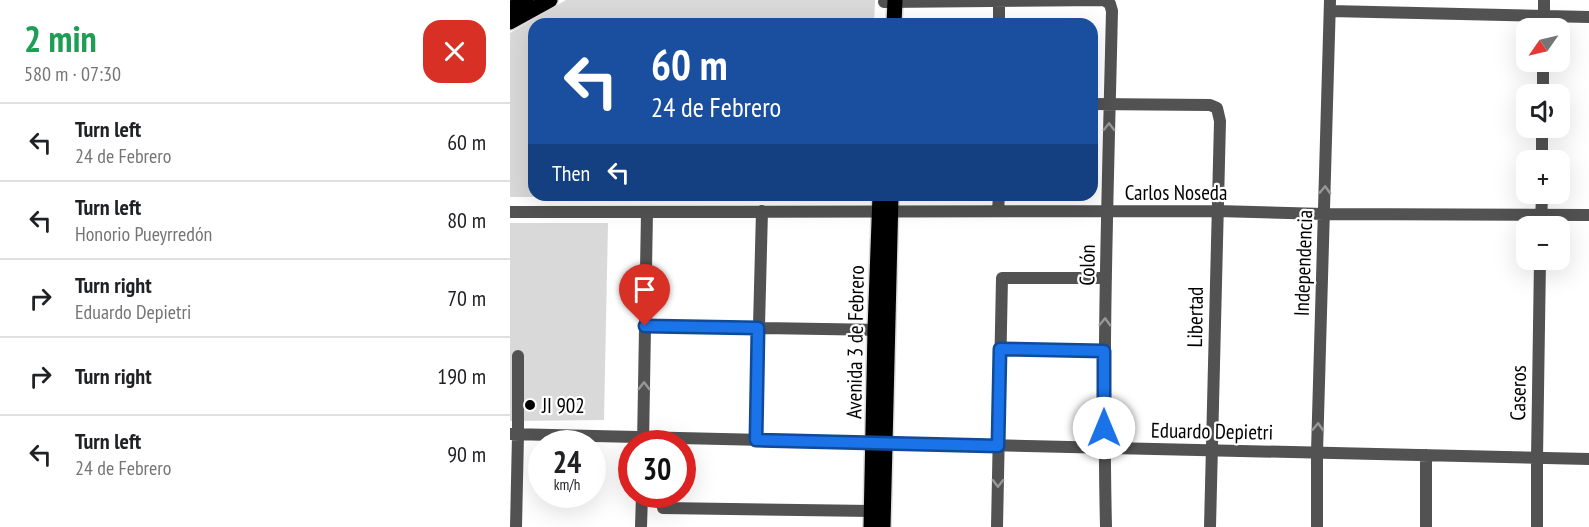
<!DOCTYPE html>
<meta charset="utf-8">
<style>
:root{--surface:#fff;--page:#f6f6f6;--text:#202124;--muted:#757577;--line:#e0e0e0}
body{margin:0;font-family:"PT Sans Narrow",sans-serif;background:var(--page);color:var(--text);height:100vh;display:flex;flex-direction:column;font-size:22px;white-space:nowrap}
*{box-sizing:border-box;margin:0}
p{font-size:20px;color:var(--muted)}
.icon{flex:none;width:33px;height:33px;fill:none;stroke:currentColor;stroke-width:2;stroke-linecap:round;stroke-linejoin:round}
.map{position:relative;flex:1;overflow:hidden}
.details{display:flex;flex-direction:column;background:var(--surface);width:510px}
.details>*{flex:none}
.guide{position:absolute;left:18px;top:18px;width:570px;height:183px;border-radius:18px;box-shadow:0 6px 24px #0002;background:#1a4fa0;color:#fff;overflow:hidden}
.needle{width:39px;rotate:236deg}
.tools{position:absolute;left:1006px;top:18px;display:grid;gap:12px}
.tools a{display:grid;place-items:center;width:54px;height:54px;border-radius:12px;background:var(--surface);box-shadow:0 6px 24px #0002;font-size:30px}
.speed{position:absolute;left:18px;top:430px;display:flex;gap:12px;font-size:30px;font-weight:700;text-align:center}
.speed>*{display:grid;place-content:center;width:78px;height:78px;border-radius:50%;background:var(--surface);box-shadow:0 6px 24px #0002;line-height:1}
.speed small{font-size:15px;font-weight:400}
.speed .limit{border:9px solid #d22;background:#fff;color:#111}
.pin{position:absolute;display:grid;place-items:center;width:51px;height:51px;color:#fff;margin:-62px -26px;border-radius:50% 50% 50% 0;rotate:-45deg;box-shadow:0 0 6px #0007}
.pin .icon{rotate:45deg}
.me{position:absolute;width:66px;margin:-33px;rotate:0deg;stroke-linejoin:round;filter:drop-shadow(0 0 4px #0008)}
.turn{display:flex;align-items:center;gap:21px;height:126px;padding:0 24px;font-size:27px}
.turn .icon{width:78px;height:78px;stroke-width:2.5}
.turn b{display:block;font-size:42px;line-height:51px}
.then{display:flex;align-items:center;height:57px;padding:0 24px;background:#0003;gap:12px;font-size:22px}
.round{display:grid;place-items:center;flex:none;width:63px;height:63px;border-radius:18px;background:var(--page)}
.overview{display:flex;align-items:center;justify-content:space-between;height:102px;padding:0 24px}
h1{font-size:36px;font-weight:800;line-height:45px;color:#1e9e55}
ul{padding:0;list-style:none}
li{display:flex;align-items:center;gap:18px;height:78px;padding:0 24px;border-top:2px solid var(--line)}
li div{flex:1}
li b{display:block;font-size:22px}
li em{font-style:normal}
main{display:flex;flex:1;min-height:0}
.map>svg:first-child{display:block}
</style>
<main>
<section class="details">
<div class="overview"><div><h1>2 min</h1><p>580 m · 07:30</p></div><a class="round" style="background:#d93025;color:#fff"><svg class="icon" aria-label="close" viewBox="0 0 24 24"><path d="M6 6l12 12M18 6L6 18"/></svg></a></div>
<ul>
<li><svg class="icon" aria-label="left" viewBox="0 0 24 24"><path d="M17 20v-9H6M10 6l-5 5 5 5"/></svg><div><b>Turn left</b><p>24 de Febrero</p></div><em>60 m</em></li>
<li><svg class="icon" aria-label="left" viewBox="0 0 24 24"><path d="M17 20v-9H6M10 6l-5 5 5 5"/></svg><div><b>Turn left</b><p>Honorio Pueyrredón</p></div><em>80 m</em></li>
<li><svg class="icon" aria-label="right" viewBox="0 0 24 24"><path d="M7 20v-9h11M14 6l5 5-5 5"/></svg><div><b>Turn right</b><p>Eduardo Depietri</p></div><em>70 m</em></li>
<li><svg class="icon" aria-label="right" viewBox="0 0 24 24"><path d="M7 20v-9h11M14 6l5 5-5 5"/></svg><div><b>Turn right</b></div><em>190 m</em></li>
<li><svg class="icon" aria-label="left" viewBox="0 0 24 24"><path d="M17 20v-9H6M10 6l-5 5 5 5"/></svg><div><b>Turn left</b><p>24 de Febrero</p></div><em>90 m</em></li>
</ul>
</section>
<div class="map">
<svg width="1079" height="527" viewBox="0 0 1079 527">
<rect width="100%" height="100%" fill="#fff"/>
<path fill="#d9d9d9" d="M56,0H365L364,24H24V195H356L354,197H0V33Z
M0,223H98L94,420L0,421Z"/>
<g fill="none" stroke-linecap="round" stroke-linejoin="round">
<defs>
<path id="major" d="M0,9L16,0
M0,22L40,0
M384,24L385,0
M361,527L365,330L370,195
M373,527L381,195"/>
</defs>
<use href="#major" stroke="#dbdbdb" stroke-width="18"/>
<path stroke="#525252" stroke-width="12" d="M374,2L594,0L600,4L602,11C598,183 592,355 596,527
M489,2V24
M820,11L1079,17
M1034,28V0
M1033,94V62
M582,104L700,105L707,108L710,121L700,527
M1032,160V128
M488,211L489,195
M0,212L707,211L814,214L1079,215
M1031,226L1032,194
M135,326L374,330
M490,349L594,351
M0,434L1079,459
M246,440L252,211
M133,444L137,212
M153,508L362,511
M6,527L8,435V356
M131,527L132,495
M487,527L492,278H596
M807,527V452L820,0
M916,527V455
M1027,527V458L1030,260"/>
<use href="#major" stroke="#000" stroke-width="15"/>
</g>
<defs><path id="oneway-chevron" d="M-2-3.5L2.5 0L-2 3.5" fill="none" stroke-width="1.6" stroke-linecap="round" stroke-linejoin="round" transform="scale(1.5)"/></defs>
<g stroke="#979797">
<use href="#oneway-chevron" transform="translate(599 127) rotate(-89)"/>
<use href="#oneway-chevron" transform="translate(815 190) rotate(-88)"/>
<use href="#oneway-chevron" transform="translate(595 322) rotate(-88)"/>
<use href="#oneway-chevron" transform="translate(134 386) rotate(-89)"/>
<use href="#oneway-chevron" transform="translate(808 427) rotate(-88)"/>
<use href="#oneway-chevron" transform="translate(488 483) rotate(91)"/>
</g>
<g fill="none" stroke-linecap="round" stroke-linejoin="round">
<defs>
<path id="route" d="M135,326L248,328L246,440L488,446L490,349L594,351V428"/>
</defs>
<use href="#route" stroke="#114b97" stroke-width="15"/>
<use href="#route" stroke="#1a73e8" stroke-width="10"/>
</g>
<circle fill="#000" stroke="#fff" stroke-width="2" cx="20" cy="405" r="6"/>
<g text-anchor="middle" dominant-baseline="central" stroke-width="4.5" stroke-linejoin="round" paint-order="stroke">
<g font-size="21" fill="#000" stroke="#fff">
<text x="666" y="192">Carlos Noseda</text>
<text transform="translate(793 263) rotate(-88)">Independencia</text>
<text transform="translate(577 265) rotate(-89)">Colón</text>
<text transform="translate(685 317) rotate(-89)">Libertad</text>
<text transform="translate(345 342) rotate(-89)">Avenida 3 de Febrero</text>
<text transform="translate(1008 393) rotate(-89)">Caseros</text>
<text transform="translate(702 431) rotate(1)">Eduardo Depietri</text>
</g>
<g font-size="21" fill="#000" stroke="#fff" text-anchor="start">
<text x="32" y="405">JI 902</text>
</g>
</g>
</svg>
<div class="tools">
<a><svg class="needle" viewBox="-14 -14 28 28"><path d="M0-13l5 13h-10z" fill="#e53935"/><path d="M0 13l5-13h-10z" fill="#757577"/></svg></a>
<a><svg class="icon" aria-label="sound" viewBox="0 0 24 24"><path d="M4 9h4l5-4v14l-5-4H4zM17 9q2 3 0 6"/></svg></a>
<a>+</a>
<a>−</a>
</div>
<div class="speed"><div>24<small>km/h</small></div><div class="limit">30</div></div>
<div class="pin" style="left:135px;top:326px;background:#d93025"><svg class="icon" aria-label="arrive" viewBox="0 0 24 24"><path d="M6 21V4h12l-3 4 3 4H6"/></svg></div>
<svg class="me" style="left:594px;top:428px" viewBox="-20 -20 40 40"><circle r="19" fill="#fff"/><path d="M0-13L10 11 0 6-10 11z" fill="#1a73e8"/></svg>
<div class="guide">
<div class="turn"><svg class="icon" aria-label="left" viewBox="0 0 24 24"><path d="M17 20v-9H6M10 6l-5 5 5 5"/></svg><div><b>60 m</b>24 de Febrero</div></div>
<div class="then">Then<svg class="icon" aria-label="left" viewBox="0 0 24 24"><path d="M17 20v-9H6M10 6l-5 5 5 5"/></svg></div>
</div>
</div>
</main>
